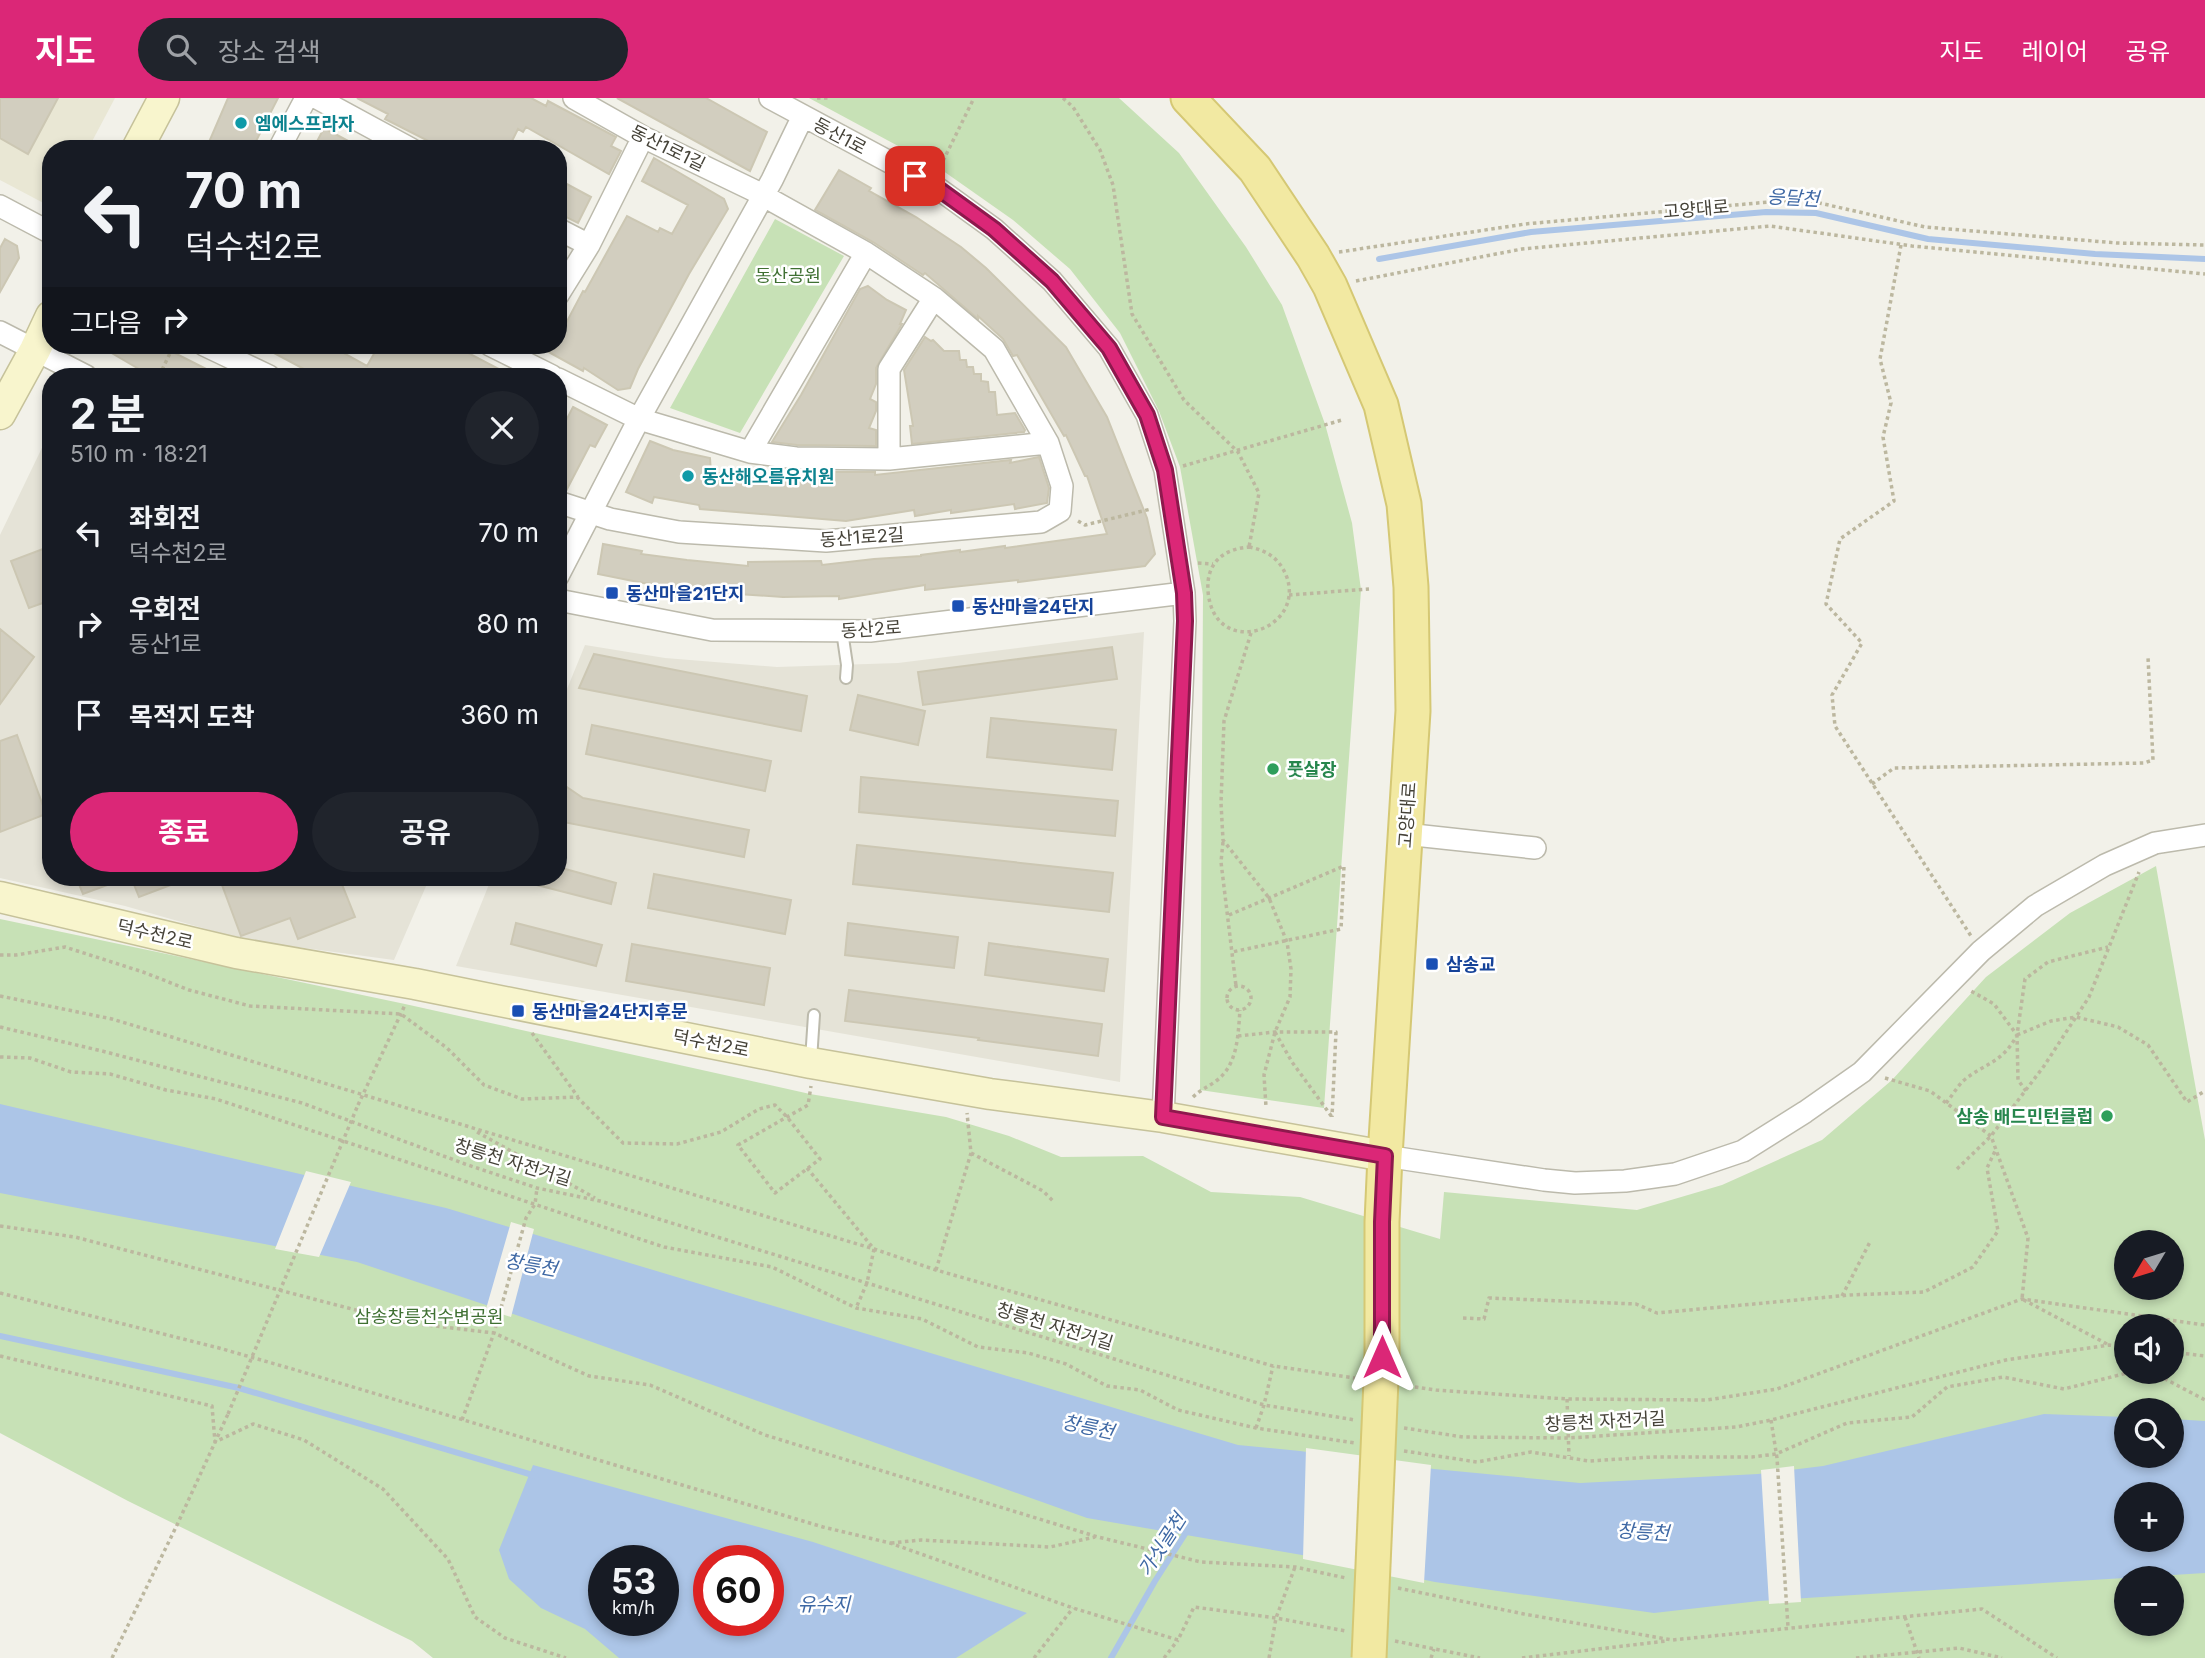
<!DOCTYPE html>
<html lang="ko">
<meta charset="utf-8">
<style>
:root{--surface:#171b24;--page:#20242c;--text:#f1f3f6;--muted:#9ea1a6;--accent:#db2777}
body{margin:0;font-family:Inter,"Noto Sans KR",sans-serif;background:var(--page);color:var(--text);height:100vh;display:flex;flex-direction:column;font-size:26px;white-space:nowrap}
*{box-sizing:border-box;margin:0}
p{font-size:23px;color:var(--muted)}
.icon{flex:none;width:38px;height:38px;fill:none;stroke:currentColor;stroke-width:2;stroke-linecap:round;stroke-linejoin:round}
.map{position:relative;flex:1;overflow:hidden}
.side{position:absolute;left:42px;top:270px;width:525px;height:518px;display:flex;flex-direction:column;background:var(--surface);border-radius:28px;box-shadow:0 4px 10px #0003}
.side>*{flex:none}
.guide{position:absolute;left:42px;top:42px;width:525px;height:214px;border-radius:28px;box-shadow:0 4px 10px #0003;background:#171b24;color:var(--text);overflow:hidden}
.needle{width:46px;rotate:232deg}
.buttons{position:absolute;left:2114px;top:1132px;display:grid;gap:14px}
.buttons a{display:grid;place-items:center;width:70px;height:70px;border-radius:50%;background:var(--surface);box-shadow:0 4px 10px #0003;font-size:35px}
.speed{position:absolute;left:588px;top:1447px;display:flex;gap:14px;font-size:35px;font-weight:700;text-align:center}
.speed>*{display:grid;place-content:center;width:91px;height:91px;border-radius:50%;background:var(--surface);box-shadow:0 4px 10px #0003;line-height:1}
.speed small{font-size:18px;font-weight:400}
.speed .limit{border:10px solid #d22;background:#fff;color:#111}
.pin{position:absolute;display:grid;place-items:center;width:60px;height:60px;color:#fff;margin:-30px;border-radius:14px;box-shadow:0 4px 10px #0006}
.me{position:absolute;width:77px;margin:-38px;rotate:0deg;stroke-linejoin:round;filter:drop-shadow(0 0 5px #0008)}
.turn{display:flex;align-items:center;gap:24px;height:147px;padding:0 28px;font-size:32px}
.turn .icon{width:91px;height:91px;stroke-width:2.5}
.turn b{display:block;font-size:49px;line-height:60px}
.then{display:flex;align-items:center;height:66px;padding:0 28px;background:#0003;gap:14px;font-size:26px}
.round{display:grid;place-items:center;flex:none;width:74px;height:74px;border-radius:37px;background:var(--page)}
.head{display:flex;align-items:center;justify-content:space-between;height:119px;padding:0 28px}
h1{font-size:42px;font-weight:700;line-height:52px}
.action{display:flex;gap:14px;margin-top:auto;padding:14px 28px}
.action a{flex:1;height:80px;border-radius:42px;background:var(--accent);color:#fff;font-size:28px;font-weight:700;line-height:80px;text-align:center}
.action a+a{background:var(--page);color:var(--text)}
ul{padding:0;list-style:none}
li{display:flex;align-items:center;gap:21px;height:91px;padding:0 28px}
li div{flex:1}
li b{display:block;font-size:26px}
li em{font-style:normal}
header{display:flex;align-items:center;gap:42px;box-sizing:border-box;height:98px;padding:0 35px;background:var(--accent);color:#fff}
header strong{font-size:33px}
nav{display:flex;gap:38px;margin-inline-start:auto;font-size:24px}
.search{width:490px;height:63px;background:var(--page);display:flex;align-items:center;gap:18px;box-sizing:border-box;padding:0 24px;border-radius:38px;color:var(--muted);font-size:26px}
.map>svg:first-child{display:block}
</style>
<header>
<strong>지도</strong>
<div class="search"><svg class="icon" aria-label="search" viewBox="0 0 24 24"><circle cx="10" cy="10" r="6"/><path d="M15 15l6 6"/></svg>장소 검색</div>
<nav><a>지도</a><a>레이어</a><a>공유</a></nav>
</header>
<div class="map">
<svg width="2205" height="1560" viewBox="0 0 2205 1560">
<rect width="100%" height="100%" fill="#f2f1e9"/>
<path fill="#e5e3d7" d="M51,331V779H430L394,862L245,842L125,808L0,780V437Z
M1144,534L1120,984L456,868L492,779H558V613L585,547L665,560L777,569L898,565Z"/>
<path fill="#e9e7d4" d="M0,0H115L88,51H51V109L0,82Z"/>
<path fill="#c7e1b6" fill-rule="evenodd" d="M809,0H1119L1179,55L1246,149L1282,207L1325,326L1352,425L1361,492L1324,1010L1200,992L1203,497L1180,369L1159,313L1120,235L1070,171L1013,122L939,70Z
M775,121L844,158L740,335L670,310Z
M2156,768L2205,1042V1560H433L412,1543L128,1403L0,1335V821L405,906L810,996L946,1019L1009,1038L1061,1059L1143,1058L1211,1094L1300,1099L1440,1141L1444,1094L1637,1112L1722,1087L1822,1042L1892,982L1986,879L2070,815ZM2126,1144H2172V1190H2126ZM2126,1228H2172V1274H2126ZM2126,1312H2172V1358H2126ZM2126,1396H2172V1442H2126ZM604,1463H663V1522H604ZM709,1463H768V1522H709ZM2126,1480H2172V1526H2126Z"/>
<path fill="#acc5e7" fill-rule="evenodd" d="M0,1006L446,1110L1238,1347L1300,1353L1434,1371L1580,1385L1758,1376L1823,1368L2044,1316L2126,1319V1358H2172V1321L2205,1323V1475L1759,1503L1654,1515L1435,1484L1302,1457L1087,1420L519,1218L357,1164L0,1095ZM2126,1396H2172V1442H2126Z
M533,1367L813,1444L1027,1515L956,1560H619L585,1531L541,1510L509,1481L499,1452ZM604,1463H663V1522H604ZM709,1463H768V1522H709Z"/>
<path fill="#f2f1e9" d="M306,1073L351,1084L319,1159L275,1151Z
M511,1124L534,1131L511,1219L486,1211Z
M1306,1350L1431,1367L1424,1485L1303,1461Z
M1794,1368L1801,1504L1769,1506L1761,1372Z"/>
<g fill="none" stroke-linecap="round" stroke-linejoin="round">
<path stroke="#acc5e7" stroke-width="6" d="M1379,161L1531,134L1766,114L1816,115L1928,141L2095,156L2205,161
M0,1238L239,1290L536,1378
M1111,1560L1155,1483L1187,1433"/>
</g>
<path fill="#d2cebf" stroke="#ccc7b3" stroke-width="2" d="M0,0H58L28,56L0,40Z
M228,0H278L252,51H206Z
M357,0H531L546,8L548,3L616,39L611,48L621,53L609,76L526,29L523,34L518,31L508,51H444L385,21L388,16Z
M617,0H706L767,34L750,73Z
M324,30L363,51H313Z
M654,60L724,101L728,111L689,176L638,271L630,290L618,292L584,270L583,273L536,247H558V225L564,229L583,193L585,194L627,118L658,134L660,130L672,136L688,107L642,83Z
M839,72L871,90L869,93L916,119L961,149L986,170L1066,249L1107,319L1147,420L1155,456L1145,468L1018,484V482L925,492V487L839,501V498L783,499L693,493V491L643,485L598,476L603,446L642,453L641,456L687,462L748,468V464L821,463L822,467L874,461L921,458V457L960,452V454L1005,448V450L1107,436L1087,378H1085L1066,337L1064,338L1017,257L1013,258L1003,241L978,218V221L925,175L923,177L873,144L815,112Z
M563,84L591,99L578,125L558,115V93Z
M5,141L17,148L19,160L0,194V150Z
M868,188L887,202L906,212L900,226H902L876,270V286L870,301L876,304V313L869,330L876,332V348L797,347L772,344L801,297L860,191Z
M925,239L931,243L933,242L944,253H959L960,262H966L967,269H973L974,276H981V283L988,284L989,294H995L997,317L1015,315L1025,332L1024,334L912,346L910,328H913L904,272Z
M98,247H159L220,278H151Z
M259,247H329L367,268L379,247H453L512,278H317Z
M573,309L607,327L595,349L590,347L566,393L558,391V338Z
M650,343L673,352L710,360L711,375L835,382V374H875V377L1011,362L1010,365L1039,359L1049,390L1047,405L1015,411L1014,406L951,415V412L915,418L914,412L846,423L700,411L699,407L654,399L652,405L626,394Z
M51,448V502L29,510L11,463Z
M0,531L34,559L0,606Z
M1112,549L1117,581L923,607L918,574Z
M594,556L807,598L801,633L579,590Z
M858,597L925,613L918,647L850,632Z
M991,620L1116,632L1112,672L987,659Z
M592,627L771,663L765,693L586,656Z
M17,637L46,716L0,734V643Z
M861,679L1118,703L1115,738L859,714Z
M558,683L583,700L749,732L744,759L558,723Z
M857,747L1113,775L1109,814L853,786Z
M558,769L616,785L611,806L525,784L526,779H558Z
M654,776L791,802L785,836L648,810Z
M76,779H125L126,780L83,796Z
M131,779H188L189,780L139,799Z
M219,779H339L355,819L298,841L290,820L241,838Z
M516,825L602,847L596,868L511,846Z
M848,825L958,839L954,870L845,857Z
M989,845L1108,861L1104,893L985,877Z
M632,846L770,870L764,907L626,883Z
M849,892L1102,926L1098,958L978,942L979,940L845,923Z"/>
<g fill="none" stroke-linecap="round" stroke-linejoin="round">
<defs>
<path id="lane" d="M842,533L847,567L846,580
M811,962L814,917"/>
<path id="street" d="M317,0L411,51
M770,0L936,89L994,131L1052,183L1109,250L1147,317L1165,372L1184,495L1185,523L1163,1019
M279,51L306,0
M0,108L51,135
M558,131L589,147
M558,197L589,147L643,39
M0,234L86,278
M204,247L269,278
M490,247L552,278
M558,281L639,321L750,354L796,360L889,361L1048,345
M750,354L866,155
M889,361V271L934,200
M558,404L610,421L679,434L826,443L1041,424L1060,413L1062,388L1048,345L994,251L934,200L866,155L753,92L643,39L574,0
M558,478L639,321L772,82L803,18
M558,502L712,532L870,533L1184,495
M1405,736L1535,750
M1385,1058L1544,1082L1575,1085L1625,1083L1675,1076L1743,1053L1805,1014L1862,974L1981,853L2035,808L2105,767L2155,745L2205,737"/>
<path id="secondary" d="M137,51L164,0
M0,316L35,252L51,218
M0,799L236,855L415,886L811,965L990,996L1163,1019L1385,1058"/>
<path id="primary" d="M1188,0L1255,71L1313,158L1330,188L1381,307L1404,406L1411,489L1413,613L1385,1058L1382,1124V1259"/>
</defs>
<use href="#lane" stroke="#bcbaac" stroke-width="14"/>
<use href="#street" stroke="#bcbaac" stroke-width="24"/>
<use href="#secondary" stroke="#c6c29a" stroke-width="33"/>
<use href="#primary" stroke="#d5c874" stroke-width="37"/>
<path stroke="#bcb79f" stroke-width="3.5" stroke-dasharray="3.5 3.5" stroke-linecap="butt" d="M817,0H831
M1063,0L1073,9L1100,52L1113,87L1132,216L1184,302L1238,354L1259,395L1249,449
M940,69L974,0
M1901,147L1880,261L1891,305L1883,339L1894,403L1840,441L1826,506L1862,545L1832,597L1835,628L1971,838
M1339,154L1525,126L1802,101L1925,129L2117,145L2205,147
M1356,183L1522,151L1770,128L1912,148L2205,176
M159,278L174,247
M1183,368L1342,322
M1078,423L1085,427L1151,411
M1249,449C1266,452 1279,460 1286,477C1308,532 1214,564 1208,493C1206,465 1223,451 1249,449Z
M1198,465L1213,466
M1289,497L1369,491
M1251,535L1224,623L1221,705L1223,742L1269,800L1287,844L1291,871L1290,899L1275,934L1264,977L1266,1009
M1872,686L1894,670L2144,665L2153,662L2148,559
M1223,744L1221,764L1236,888
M1229,817L1344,768L1341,831L1232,854
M0,857H16L65,849L143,874L189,892L250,908L401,916L447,950L484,987L522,1001L577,999L623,1045L677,1046L721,1034L759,1011L775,1007L787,1019L820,1061L775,1095L738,1047L808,1007L811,988
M1227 900a12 12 0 1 1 24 0a12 12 0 1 1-24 0Z
M0,898L112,921L874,1151L936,1172L1273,1268L1355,1280
M0,929L102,953L302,1005L465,1066L537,1090L600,1103L1264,1307L1355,1322
M1275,934L1292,964L1332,1019
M532,935L578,999
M2017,937L2051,923L2076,919L2118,929L2148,947L2187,1004L2205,993
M1238,938L1275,934H1336L1332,1019
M0,959L30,960L71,974L110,976L166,992L216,1001L664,1149L772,1169L856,1210L922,1221L978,1249L1028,1255L1066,1266L1107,1288L1140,1292L1178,1312L1256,1330L1355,1345
M1885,980L1930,993L1991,1038L2028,1140L2022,1201L2107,1246
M2026,993L2018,982L2017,937L2025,881L2048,864L2108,849
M1193,999C1200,992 1208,989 1216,983C1238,967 1238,937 1240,912
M1946,1005C1952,998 1957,989 1963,983C1984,965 2002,966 2017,937L1994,906L1971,893
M358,1007L405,907
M477,1034L595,1100
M971,1055L1043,1093L1053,1103
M807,1070L874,1151L867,1185L856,1210
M1957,1071L1991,1038L2044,968L2089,899L2139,774
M0,1128L75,1139L402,1224L494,1235L589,1278L650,1287L765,1337L1098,1439L1201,1464L1295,1469L1346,1480
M936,1172L971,1055L967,1015
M0,1195L219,1250L296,1272L823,1429L890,1445L1073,1510L1178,1542L1194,1509L1276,1520L1346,1533
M1842,1198L1870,1144
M1463,1220L1484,1221L1489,1200L1636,1206L1657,1215L1850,1197L1924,1194L1973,1169L1998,1133L1987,1070L1996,1051
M2172,1254L2205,1258
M0,1258L212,1308L215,1344L253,1326L304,1342L383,1391L448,1461L475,1519L505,1540L566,1560
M2152,1274L2205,1302
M1408,1288L1436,1292L1567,1301L1707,1302L1777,1291L2022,1201L2205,1227
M1567,1301L1569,1358
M462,1322L494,1235L526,1120L535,1106L537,1090
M1771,1322L1777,1360L1788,1529
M1256,1330L1264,1307L1273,1268
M1404,1330L1463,1339L1569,1340L1736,1329L1771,1322L2006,1262L2109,1247L2126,1249
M1404,1353L1477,1364L1531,1354L1589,1363L1652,1359H1752L1776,1356L1847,1325L1912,1319L1947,1289L2003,1279L2064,1291L2131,1274
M891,1445L921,1442L1050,1449L1095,1439
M1398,1490L1524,1516L1672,1542L1982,1511L2057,1560
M1905,1519L1919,1560
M1395,1543L1480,1560
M112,1560L177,1427L228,1316
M1034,1560L1073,1510
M1164,1560L1178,1542
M1269,1560L1276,1520L1295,1469
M1431,1560L1434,1551
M1522,1560L1666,1543
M1856,1560L1959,1550L2002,1560"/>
<use href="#lane" stroke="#fff" stroke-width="10"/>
<use href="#street" stroke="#fff" stroke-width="21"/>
<use href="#secondary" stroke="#f8f5cd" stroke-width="30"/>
<use href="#primary" stroke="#f2e9a2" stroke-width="33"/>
<defs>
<path id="primary-bridge" d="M1369,1560L1382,1259"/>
</defs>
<use href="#primary-bridge" stroke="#d5c874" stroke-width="37" stroke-linecap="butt"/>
<path stroke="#bcb79f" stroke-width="3.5" stroke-dasharray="3.5 3.5" stroke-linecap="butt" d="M228,1316L358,1007"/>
<use href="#primary-bridge" stroke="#f2e9a2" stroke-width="33"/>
</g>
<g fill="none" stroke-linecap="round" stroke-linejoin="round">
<defs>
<path id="route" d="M915,78L936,89L994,131L1052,183L1109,250L1147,317L1165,372L1184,495L1185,523L1163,1019L1385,1058L1382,1124V1259"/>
</defs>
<use href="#route" stroke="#8e194d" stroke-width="18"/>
<use href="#route" stroke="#db2777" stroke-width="12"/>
</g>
<g fill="#0f9aa8" stroke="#fff" stroke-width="2.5">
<circle cx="241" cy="25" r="7"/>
<circle cx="688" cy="378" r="7"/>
</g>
<g fill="#1a4fb4" stroke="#fff" stroke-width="2.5">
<rect x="605" y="488" width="14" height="14" rx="3.5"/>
<rect x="951" y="501" width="14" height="14" rx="3.5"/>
<rect x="1425" y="859" width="14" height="14" rx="3.5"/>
<rect x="511" y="906" width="14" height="14" rx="3.5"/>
</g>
<g fill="#2e9e5b" stroke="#fff" stroke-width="2.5">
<circle cx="1273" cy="671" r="7"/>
<circle cx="2107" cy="1018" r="7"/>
</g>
<g text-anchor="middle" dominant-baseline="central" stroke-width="5" stroke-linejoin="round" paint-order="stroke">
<g font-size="18" font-weight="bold" fill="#0d838f" stroke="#fff" text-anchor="start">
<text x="255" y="25">엠에스프라자</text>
<text x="702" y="378">동산해오름유치원</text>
</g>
<g font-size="18" fill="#454238" stroke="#fff">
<text transform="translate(840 38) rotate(28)">동산1로</text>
<text transform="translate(668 50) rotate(26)">동산1로1길</text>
<text transform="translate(1696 111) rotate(-5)">고양대로</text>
<text transform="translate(862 439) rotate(-4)">동산1로2길</text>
<text transform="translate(871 531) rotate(-4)">동산2로</text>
<text transform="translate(1407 717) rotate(-86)">고양대로</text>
<text transform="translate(155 836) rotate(13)">덕수천2로</text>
<text transform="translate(711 945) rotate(11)">덕수천2로</text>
<text transform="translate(513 1064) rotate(17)">창릉천 자전거길</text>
<text transform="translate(1055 1228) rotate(17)">창릉천 자전거길</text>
<text transform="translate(1605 1323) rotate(-3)">창릉천 자전거길</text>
</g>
<g font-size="18" fill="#3f7032" stroke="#fff">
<text x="788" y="177">동산공원</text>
<text x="429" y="1218">삼송창릉천수변공원</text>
</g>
<g font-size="18" font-weight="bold" fill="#164399" stroke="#fff" text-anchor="start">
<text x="626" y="495">동산마을21단지</text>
<text x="972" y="508">동산마을24단지</text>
<text x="1446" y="866">삼송교</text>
<text x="532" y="913">동산마을24단지후문</text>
</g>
<g font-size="18" font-weight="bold" fill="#27864d" stroke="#fff" text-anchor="start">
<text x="1287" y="671">풋살장</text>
<text x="2093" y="1018" text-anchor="end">삼송 배드민턴클럽</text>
</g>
<g font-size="19" font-style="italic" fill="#3e68a4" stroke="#fff">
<text transform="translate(1793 100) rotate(3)">응달천</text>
<text transform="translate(531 1167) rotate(10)">창릉천</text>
<text transform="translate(1088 1329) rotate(12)">창릉천</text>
<text transform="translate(1643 1434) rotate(3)">창릉천</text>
<text transform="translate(1162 1447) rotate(-57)">가싯골천</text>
<text x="824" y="1506">유수지</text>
</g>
</g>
</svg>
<div class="buttons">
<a><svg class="needle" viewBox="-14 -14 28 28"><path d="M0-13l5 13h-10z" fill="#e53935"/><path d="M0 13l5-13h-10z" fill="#9ea1a6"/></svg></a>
<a><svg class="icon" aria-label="sound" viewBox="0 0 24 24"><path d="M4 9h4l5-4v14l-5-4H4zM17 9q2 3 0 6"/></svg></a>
<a><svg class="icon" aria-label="search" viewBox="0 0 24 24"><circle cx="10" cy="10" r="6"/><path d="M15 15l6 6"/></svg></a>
<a>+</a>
<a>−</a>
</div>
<div class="speed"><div>53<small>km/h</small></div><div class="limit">60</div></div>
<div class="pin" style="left:915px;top:78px;background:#d93025"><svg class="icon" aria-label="arrive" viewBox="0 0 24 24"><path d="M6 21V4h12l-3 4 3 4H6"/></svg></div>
<svg class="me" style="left:1382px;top:1259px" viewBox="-20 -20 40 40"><path d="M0-17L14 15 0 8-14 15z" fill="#db2777" stroke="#fff" stroke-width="4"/></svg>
<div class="guide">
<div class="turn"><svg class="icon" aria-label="left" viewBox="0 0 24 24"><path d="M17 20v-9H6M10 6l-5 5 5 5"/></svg><div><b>70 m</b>덕수천2로</div></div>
<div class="then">그다음<svg class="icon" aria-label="right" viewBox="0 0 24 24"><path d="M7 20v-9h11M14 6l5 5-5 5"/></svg></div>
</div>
<section class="side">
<div class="head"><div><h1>2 분</h1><p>510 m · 18:21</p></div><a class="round"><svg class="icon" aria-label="close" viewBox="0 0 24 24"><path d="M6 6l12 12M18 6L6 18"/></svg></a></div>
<ul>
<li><svg class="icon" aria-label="left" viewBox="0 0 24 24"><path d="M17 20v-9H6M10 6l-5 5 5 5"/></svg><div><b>좌회전</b><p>덕수천2로</p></div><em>70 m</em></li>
<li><svg class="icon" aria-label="right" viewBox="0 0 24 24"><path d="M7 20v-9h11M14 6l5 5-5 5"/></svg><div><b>우회전</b><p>동산1로</p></div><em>80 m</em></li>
<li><svg class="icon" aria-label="arrive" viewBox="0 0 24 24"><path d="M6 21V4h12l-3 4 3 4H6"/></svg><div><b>목적지 도착</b></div><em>360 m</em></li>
</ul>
<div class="action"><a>종료</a><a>공유</a></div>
</section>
</div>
